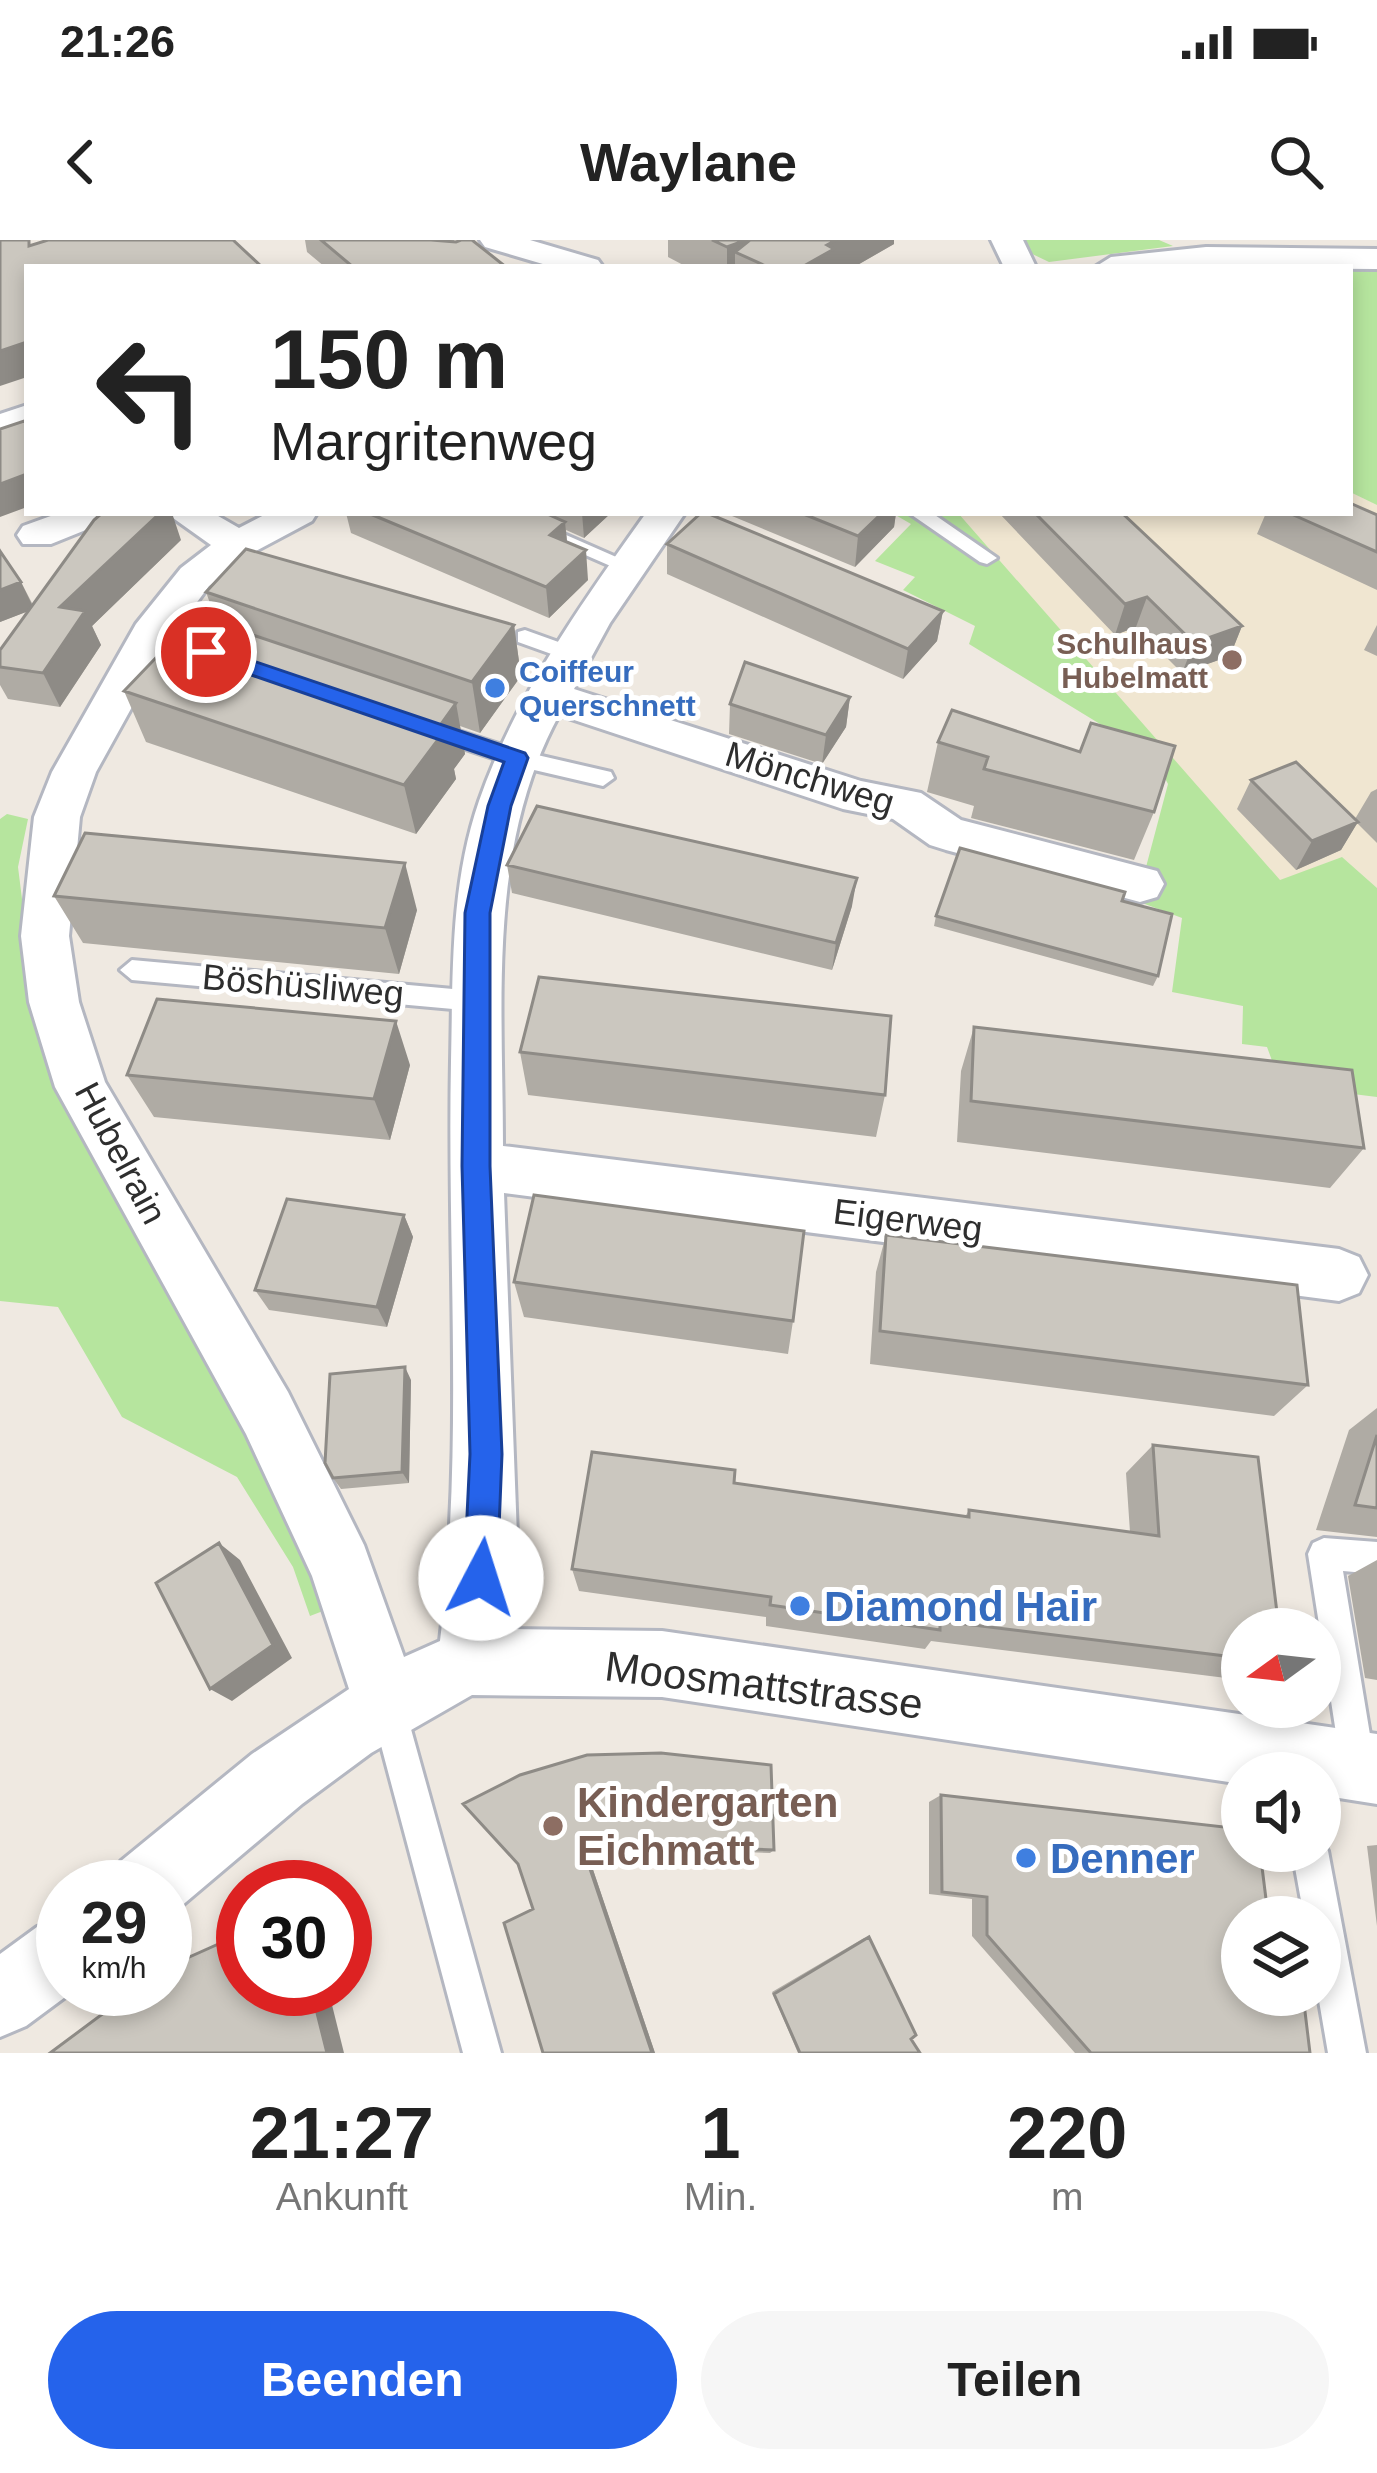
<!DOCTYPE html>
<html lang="de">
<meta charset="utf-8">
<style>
:root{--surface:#fff;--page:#f6f6f6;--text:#222;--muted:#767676;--accent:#2563eb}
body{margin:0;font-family:Helvetica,sans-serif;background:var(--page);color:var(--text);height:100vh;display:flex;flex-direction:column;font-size:45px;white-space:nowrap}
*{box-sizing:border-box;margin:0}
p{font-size:39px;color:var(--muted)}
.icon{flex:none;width:66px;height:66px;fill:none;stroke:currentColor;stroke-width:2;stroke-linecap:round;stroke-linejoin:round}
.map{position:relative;height:1813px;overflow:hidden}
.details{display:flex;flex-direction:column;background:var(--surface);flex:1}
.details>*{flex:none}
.guide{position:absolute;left:24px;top:24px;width:1329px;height:252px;border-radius:0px;box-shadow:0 6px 18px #0003;background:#fff;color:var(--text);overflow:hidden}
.needle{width:78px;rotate:255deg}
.controls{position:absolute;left:1221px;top:1368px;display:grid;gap:24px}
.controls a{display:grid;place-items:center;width:120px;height:120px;border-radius:50%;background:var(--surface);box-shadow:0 6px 18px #0003;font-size:60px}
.speed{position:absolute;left:36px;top:1620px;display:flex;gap:24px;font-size:60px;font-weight:700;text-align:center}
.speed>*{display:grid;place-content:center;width:156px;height:156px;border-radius:50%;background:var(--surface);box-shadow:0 6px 18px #0003;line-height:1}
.speed small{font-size:30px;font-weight:400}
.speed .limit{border:18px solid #d22;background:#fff;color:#111}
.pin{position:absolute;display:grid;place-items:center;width:102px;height:102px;color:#fff;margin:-51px;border:6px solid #fff;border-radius:50%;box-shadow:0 3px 12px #0007}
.me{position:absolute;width:132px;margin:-66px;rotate:5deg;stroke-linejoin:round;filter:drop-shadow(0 0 9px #0008)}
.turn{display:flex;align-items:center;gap:42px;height:252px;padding:0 48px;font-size:54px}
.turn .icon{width:156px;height:156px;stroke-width:2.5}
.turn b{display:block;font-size:84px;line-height:102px}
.eta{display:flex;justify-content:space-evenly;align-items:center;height:204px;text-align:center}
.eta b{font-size:72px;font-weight:700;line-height:84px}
.primary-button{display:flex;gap:24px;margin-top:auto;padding:24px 48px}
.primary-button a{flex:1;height:138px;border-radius:72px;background:var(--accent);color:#fff;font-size:48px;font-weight:700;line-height:138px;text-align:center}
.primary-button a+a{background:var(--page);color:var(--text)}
.status{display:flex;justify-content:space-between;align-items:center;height:84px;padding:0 60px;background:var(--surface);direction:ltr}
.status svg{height:33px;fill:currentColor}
header{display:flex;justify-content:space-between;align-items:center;height:156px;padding:0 48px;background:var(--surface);font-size:54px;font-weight:700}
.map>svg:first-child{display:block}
</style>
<div class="status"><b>21:26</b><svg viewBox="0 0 49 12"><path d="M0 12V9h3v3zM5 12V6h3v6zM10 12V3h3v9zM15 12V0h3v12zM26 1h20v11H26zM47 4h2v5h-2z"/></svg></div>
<header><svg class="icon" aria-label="back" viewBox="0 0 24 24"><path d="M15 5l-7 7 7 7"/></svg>Waylane<svg class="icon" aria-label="search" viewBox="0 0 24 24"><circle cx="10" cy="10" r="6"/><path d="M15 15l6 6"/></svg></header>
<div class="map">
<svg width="1377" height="1813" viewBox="0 0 1377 1813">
<rect width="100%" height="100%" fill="#efe9e1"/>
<path fill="#f0e6d1" d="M1350,252L1377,265V648L1342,617L1280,641L958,273H1350Z"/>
<path fill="#b6e59e" d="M1023,0H1159L1173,6L1049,22L1026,11Z
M1350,29H1377V265L1350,252Z
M892,273H958L1280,640L1342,617L1377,648V857L1281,845L1267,807L1242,804L1243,766L1172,752L1182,678L1137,661L1168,544L1154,517L969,404L975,386L903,350L915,337L875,321L911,284Z
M7,574L28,579L18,627L31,731L250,1183L314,1333L323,1371L310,1376L293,1327L237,1237L122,1177L58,1067L0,1061V579Z"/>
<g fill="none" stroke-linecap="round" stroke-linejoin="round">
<defs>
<path id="lane" d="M489,273H516L639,327L629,333L622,331Z
M909,273H932L997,318L987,324L980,322Z
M525,390L578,409L581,414L571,421L518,402V392Z
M431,482L520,511L611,532L614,538L603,546L517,526L423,495V485Z
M132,720L475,751L488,761L475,771L132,740L120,730Z
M1324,1298L1377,1302V1334L1343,1331L1375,1525L1370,1537L1358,1542L1346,1537L1341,1525L1308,1314L1313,1303Z
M387,1447L399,1452L404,1464L501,1813H463L370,1464L375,1452Z
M1320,1597L1328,1611L1366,1813H1328L1318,1755L1320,1677H1304L1292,1611H1320Z"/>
<path id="street" d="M71,0H105L128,27H94Z
M480,0H530L598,20L603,27H553L485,7Z
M991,0H1023L1036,27H1004Z
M1206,7L1377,9V29L1095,27L1111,17Z
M27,165V188L0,197V174Z
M59,273H113L108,281L51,304H23L17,295L23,286Z
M166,273H213L239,288L268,273H317L312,281L252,313L209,346L169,400L96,532L80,577L69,696L79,762L105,842L288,1152L364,1305L404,1417L440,1401C464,1210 447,1015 451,821C453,734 450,645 479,561C516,455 581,364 646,273H685L610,383L574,449L861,541L921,553L961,580L1157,631L1164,644L1157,657L1140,662L946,610L930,605L893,579L843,569L559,475C487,607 503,761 503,906L1339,1009L1359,1017L1368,1035L1359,1053L1339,1061L504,953L517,1296L508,1389L662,1391L1377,1494V1564L1320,1555V1533H1242V1544L662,1457L472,1455L371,1513L302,1564L173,1673L165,1676V1647H111L121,1621L252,1514L349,1449L312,1336L246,1194L55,847L29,762L21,696L34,577L52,532L136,384L181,328L211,305Z
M63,1676V1749H76L26,1786L0,1797V1714L37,1687Z"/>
</defs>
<use href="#lane" stroke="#b4b7c1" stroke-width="6"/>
<use href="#street" stroke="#b4b7c1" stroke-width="6"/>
<use href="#lane" fill="#fff" fill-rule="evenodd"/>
<use href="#street" fill="#fff" fill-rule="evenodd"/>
</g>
<path fill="#afaba4" d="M305,0H454V2L506,27H325L307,12Z
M668,0H894V4L854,27H687L668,17Z
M346,273H611L584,298L566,290L567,302L588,340L549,378L351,293Z
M732,273H896L894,287L855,327L732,276Z
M999,273H1122L1242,386L1230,416L1182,433L1136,387L1115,395Z
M1266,273H1350L1377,275V350L1257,294Z
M181,300L92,386L101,405L60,467L8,459L0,445V410L28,371L0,382V311L21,342L33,365Z
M667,304L943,371L937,401L903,439L667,334Z
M206,352L514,385L521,436L480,493L460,486L465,514L454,529L456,539L416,594L146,502L124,451L217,383Z
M1377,385V416L1364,410Z
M850,457L846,487L822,524L729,494L730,464Z
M952,470L1154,572L1134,620L971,578L974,566L927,552L938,502Z
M1251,540L1355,579L1371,552L1377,549V603L1357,583L1341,610L1296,630L1237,569Z
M507,625L852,666L832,730L512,653Z
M54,656L417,670L399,734L83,703Z
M1122,661L1158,736L1153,746L934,686L936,676Z
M974,787L1364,908L1330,948L957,902L961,831Z
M520,812L885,855L876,897L528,855Z
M410,825L390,900L154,877L127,835Z
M404,975L413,997L387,1087L269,1070L255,1050Z
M886,995L1308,1145L1274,1176L870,1124L876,1032Z
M514,1042L793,1081L788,1114L524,1077Z
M411,1140L409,1243L341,1249L333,1238Z
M1377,1168V1297L1316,1290L1349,1190Z
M1153,1205L1242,1389V1440L931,1401L925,1409L766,1386V1377L579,1351L572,1329L734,1243L965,1277L969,1270L1130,1292L1126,1233Z
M1377,1320V1440L1365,1438L1348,1336Z
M941,1555L1268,1675L1310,1813H1075L972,1696V1659L929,1654V1562Z
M463,1564L774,1610L770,1613L585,1606L655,1813H543L533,1669L518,1624Z
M1377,1605V1686L1367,1606Z
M869,1697L911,1799L920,1813H798L772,1752L864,1698Z"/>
<path fill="#8e8b86" d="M746,0H753L735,12V27H727V7Z
M836,0H894V4L854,27H802L827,5Z
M27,102V137L0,146V111Z
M27,234V267L0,277V244Z
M160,273H172L181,300L92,386L101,405L60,467L43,433L60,367Z
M582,273H611L584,298Z
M882,273H896L894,287L855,327L858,296Z
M565,282L568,312L550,295Z
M586,310L588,340L549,378L546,347Z
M21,342L34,369L0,382V350Z
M1147,357L1136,387L1115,395L1125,364Z
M943,371L937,401L903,439L908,409Z
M514,385L521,436L480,493L472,442Z
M1242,386L1230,416L1182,433L1194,403Z
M850,457L846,487L822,524L826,495Z
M456,463L465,514L454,529L456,539L416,594L404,545L439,487Z
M1358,582L1341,610L1296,630L1312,601Z
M405,623L417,670L399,734L385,688Z
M857,638L852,666L832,730L836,703Z
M396,781L410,825L390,900L374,859Z
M404,975L413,997L387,1087L377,1067Z
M405,1127L411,1140L409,1243L402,1232Z
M219,1303L240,1320L292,1418L232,1461L210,1449Z
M581,1602L585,1606L655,1813H652Z
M311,1749H328L344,1813H327Z"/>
<path fill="#cbc7bf" stroke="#8e8b86" stroke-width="3" d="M0,0H29V6L48,0H233L262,27H27V102L0,111Z
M321,0H431L456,2L461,0H472L506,27H353Z
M712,0H746L727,7Z
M750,0H836L827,5L834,9L802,27H768L735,12Z
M27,180V234L0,244V189Z
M1350,263L1377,275V312L1289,273H1350Z
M102,273H160L60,367L85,371L43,433L0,427V410L94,280Z
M368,273H545L565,282L550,295L586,310L546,347Z
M701,273H707L943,371L908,409L667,304Z
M801,273H882L858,296Z
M1035,273H1122L1242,386L1194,403L1147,357L1125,364Z
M246,309L514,385L472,442L206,352Z
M0,311L21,342L0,350Z
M196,376L456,463L439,487L446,489L404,545L124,451Z
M745,422L850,457L826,495L730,464Z
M952,470L1080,512L1091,483L1175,506L1154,572L984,529L988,517L938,502Z
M1296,522L1358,582L1312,601L1251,540Z
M537,566L857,638L836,703L507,625Z
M85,593L405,623L385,688L54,656Z
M960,608L1125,652L1122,661L1172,674L1158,736L936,676Z
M539,737L891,776L885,855L520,812Z
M157,759L396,781L374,859L127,835Z
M974,787L1352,830L1364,908L971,861Z
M534,955L804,991L793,1081L514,1042Z
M287,959L404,975L377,1067L255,1050Z
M886,995L1297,1045L1308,1145L880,1091Z
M405,1127L402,1232L333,1238L325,1223L330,1134Z
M1377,1195V1268L1355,1265Z
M1153,1205L1258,1217L1279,1389H1242V1418L940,1381V1390L770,1365L771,1357L572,1329L592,1212L735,1230L734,1243L969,1277V1270L1159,1296Z
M219,1303L273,1405L210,1449L156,1343Z
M661,1513L771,1525L774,1610L581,1602L652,1813H543L504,1683L533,1669L518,1624L463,1564L520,1535L587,1515Z
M941,1555L1242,1589V1611H1260L1268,1675L1281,1677H1242V1755H1303L1310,1813H1091L987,1695V1657L942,1652Z
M243,1693V1749H311L327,1813H50L136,1749H165V1728Z
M869,1697L916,1795L911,1799L920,1813H800L774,1754Z"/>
<path fill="#2563eb" stroke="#184099" stroke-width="3" d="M206,405L525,513L528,518L511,566L490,673V926L502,1214L497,1338L492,1350L481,1354L469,1350L464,1338L470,1214L462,926L465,673L488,566L504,522L199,417V407Z"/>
<g fill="#8d6e63" stroke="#fff" stroke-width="4.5">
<circle cx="1232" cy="420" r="12"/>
<circle cx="553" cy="1586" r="12"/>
</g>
<g fill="#3f7fe0" stroke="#fff" stroke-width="4.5">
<circle cx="495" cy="448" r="12"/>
<circle cx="800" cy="1366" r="12"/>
<circle cx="1026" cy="1618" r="12"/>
</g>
<g text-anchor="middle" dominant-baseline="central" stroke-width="10" stroke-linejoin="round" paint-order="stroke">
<g font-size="30" font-weight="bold" fill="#785e54" stroke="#fff" text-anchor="end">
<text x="1208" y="403">Schulhaus<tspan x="1208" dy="34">Hubelmatt</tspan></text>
</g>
<g font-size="30" font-weight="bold" fill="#366cbe" stroke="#fff" text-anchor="start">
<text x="519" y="431">Coiffeur<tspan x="519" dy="34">Querschnett</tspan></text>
</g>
<g font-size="36" fill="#2e2e2e" stroke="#fff">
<text transform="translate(810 538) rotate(17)">Mönchweg</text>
<text transform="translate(303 745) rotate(5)">Böshüsliweg</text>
<text transform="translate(121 913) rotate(62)">Hubelrain</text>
<text transform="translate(908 980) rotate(7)">Eigerweg</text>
</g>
<g font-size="42" font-weight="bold" fill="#366cbe" stroke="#fff" text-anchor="start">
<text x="824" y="1366">Diamond Hair</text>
<text x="1050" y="1618">Denner</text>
</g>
<g font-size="42" fill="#2e2e2e" stroke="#fff">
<text transform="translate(764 1445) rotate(7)">Moosmattstrasse</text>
</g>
<g font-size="42" font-weight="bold" fill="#785e54" stroke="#fff" text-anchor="start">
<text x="577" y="1562">Kindergarten<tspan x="577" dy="48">Eichmatt</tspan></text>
</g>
</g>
</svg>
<div class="controls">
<a><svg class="needle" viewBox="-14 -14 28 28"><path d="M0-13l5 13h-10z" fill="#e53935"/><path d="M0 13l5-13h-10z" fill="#767676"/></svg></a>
<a><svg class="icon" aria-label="sound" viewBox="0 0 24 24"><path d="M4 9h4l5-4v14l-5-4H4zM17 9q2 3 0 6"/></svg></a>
<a><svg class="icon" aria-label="layers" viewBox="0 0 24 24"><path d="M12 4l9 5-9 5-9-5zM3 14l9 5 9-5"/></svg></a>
</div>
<div class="speed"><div>29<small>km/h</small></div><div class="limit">30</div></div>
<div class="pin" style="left:206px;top:412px;background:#d93025"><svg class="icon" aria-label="arrive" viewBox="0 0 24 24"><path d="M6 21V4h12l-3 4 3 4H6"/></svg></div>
<svg class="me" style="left:481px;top:1338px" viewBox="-20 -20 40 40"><circle r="19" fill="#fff"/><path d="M0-13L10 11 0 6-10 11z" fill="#2563eb"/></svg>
<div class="guide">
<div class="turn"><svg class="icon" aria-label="left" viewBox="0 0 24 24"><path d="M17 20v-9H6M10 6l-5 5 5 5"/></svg><div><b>150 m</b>Margritenweg</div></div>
</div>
</div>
<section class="details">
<div class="eta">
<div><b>21:27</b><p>Ankunft</p></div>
<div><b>1</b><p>Min.</p></div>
<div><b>220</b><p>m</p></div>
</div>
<div class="primary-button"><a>Beenden</a><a>Teilen</a></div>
</section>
